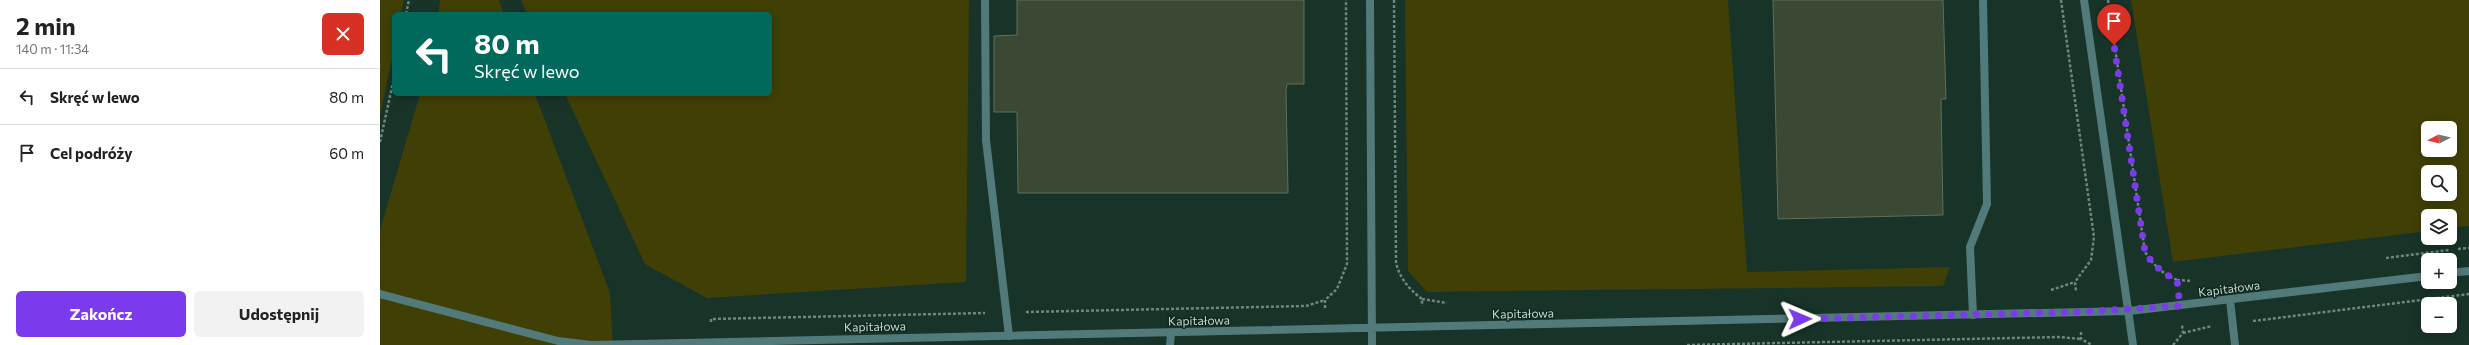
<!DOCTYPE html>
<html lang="pl">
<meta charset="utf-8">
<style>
:root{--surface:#fff;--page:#f2f2f2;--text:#222;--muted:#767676;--line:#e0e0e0;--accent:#7c3aed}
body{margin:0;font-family:Commissioner,sans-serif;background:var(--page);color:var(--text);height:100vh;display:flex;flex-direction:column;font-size:15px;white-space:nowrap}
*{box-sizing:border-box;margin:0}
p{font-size:13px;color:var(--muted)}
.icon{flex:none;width:22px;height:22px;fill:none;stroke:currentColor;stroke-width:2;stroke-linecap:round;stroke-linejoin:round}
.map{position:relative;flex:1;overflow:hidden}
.sheet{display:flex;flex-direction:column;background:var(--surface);width:380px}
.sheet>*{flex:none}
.guide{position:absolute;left:12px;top:12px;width:380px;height:84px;border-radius:6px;box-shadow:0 2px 10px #0003;background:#00695c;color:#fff;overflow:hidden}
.needle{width:26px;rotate:263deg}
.buttons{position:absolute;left:2041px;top:121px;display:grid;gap:8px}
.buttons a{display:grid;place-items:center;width:36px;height:36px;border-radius:6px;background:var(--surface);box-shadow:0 2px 10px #0003;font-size:20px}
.pin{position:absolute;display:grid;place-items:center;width:34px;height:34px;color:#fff;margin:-41px -17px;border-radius:50% 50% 50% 0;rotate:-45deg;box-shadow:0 0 4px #0007}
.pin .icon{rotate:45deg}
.me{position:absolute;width:44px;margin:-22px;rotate:89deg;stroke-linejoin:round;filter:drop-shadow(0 0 3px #0008)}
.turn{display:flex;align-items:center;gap:14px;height:84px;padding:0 16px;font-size:18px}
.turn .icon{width:52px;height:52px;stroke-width:2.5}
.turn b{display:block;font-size:28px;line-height:34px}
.round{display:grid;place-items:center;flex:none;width:42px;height:42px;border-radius:6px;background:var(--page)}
.headline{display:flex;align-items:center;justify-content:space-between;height:68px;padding:0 16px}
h1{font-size:24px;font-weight:700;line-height:30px}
.button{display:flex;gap:8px;margin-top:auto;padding:8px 16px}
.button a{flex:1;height:46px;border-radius:6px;background:var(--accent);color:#fff;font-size:16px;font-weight:700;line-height:46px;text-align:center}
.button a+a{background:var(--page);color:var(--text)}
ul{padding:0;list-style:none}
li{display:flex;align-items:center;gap:12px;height:56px;padding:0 16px;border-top:1px solid var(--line)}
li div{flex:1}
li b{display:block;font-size:15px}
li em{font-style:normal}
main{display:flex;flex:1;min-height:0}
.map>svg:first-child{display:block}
</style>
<main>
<section class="sheet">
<div class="headline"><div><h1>2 min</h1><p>140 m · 11:34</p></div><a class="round" style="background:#d93025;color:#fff"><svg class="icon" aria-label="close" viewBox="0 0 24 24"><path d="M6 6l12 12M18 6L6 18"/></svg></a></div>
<ul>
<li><svg class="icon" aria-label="left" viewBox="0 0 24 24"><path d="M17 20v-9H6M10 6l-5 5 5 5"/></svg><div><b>Skręć w lewo</b></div><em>80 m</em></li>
<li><svg class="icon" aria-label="arrive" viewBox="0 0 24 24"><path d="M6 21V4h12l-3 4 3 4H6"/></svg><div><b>Cel podróży</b></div><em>60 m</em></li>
</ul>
<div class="button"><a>Zakończ</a><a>Udostępnij</a></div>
</section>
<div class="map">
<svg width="2089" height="345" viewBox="0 0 2089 345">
<rect width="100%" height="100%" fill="#183328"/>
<path fill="#403f06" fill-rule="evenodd" d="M0,0H24L21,14H14V49L0,116Z
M60,0H119L124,14H58Z
M141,0H589L586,282L327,298L265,264L185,94H390V14H147Z
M1025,0H1348L1367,272L1570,267L1563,286L1047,292L1028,271Z
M1751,0H2089V226L2070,228V216H2048V231L1793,262ZM2048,128H2070V150H2048ZM2048,172H2070V194H2048Z
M40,94H155L230,293L233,345H0V230Z"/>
<path fill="#3a4834" stroke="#60705a" d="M637,0H924V84H907L906,91L908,193H638L637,112H614V36L637,35Z
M1393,0H1563L1566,99H1561L1563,215L1398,219Z"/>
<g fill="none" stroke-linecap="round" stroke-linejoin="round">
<path stroke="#70857c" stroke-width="2.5" stroke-dasharray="3 2" stroke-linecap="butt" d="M1014,0L1016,262C1019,278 1030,290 1042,299V306
M1681,0L1714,237L1711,260L1695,282L1696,291
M1728,0L1765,252C1774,266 1782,273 1797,280L1798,284
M26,14L29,0
M0,142L14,78
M2078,249L2089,248
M2006,258L2069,250
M1797,280L1812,281
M1671,290L1695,282
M1042,299L1067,303
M945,308V300L957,289L967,264L966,0
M646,312L926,306L945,300
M1873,321L2089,294
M331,322V319L605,313
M1701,332V339L1712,345
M1803,333L1832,326
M1307,345L1680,337L1701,339
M1793,345L1803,333L1802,325"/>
<path stroke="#527a7a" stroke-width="8" d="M605,0L606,140L629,336
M1850,300L1855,345
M1593,315L1590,247L1607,204L1603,0
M790,345L791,333"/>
<path stroke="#527a7a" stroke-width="8" d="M990,0L992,345
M1704,0L1753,345
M2070,273L2089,271
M0,294L178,341L211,345L1749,311L2048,276"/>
</g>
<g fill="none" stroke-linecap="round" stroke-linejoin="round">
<path stroke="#7c3aed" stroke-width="7" stroke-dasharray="0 12.6" d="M1420,319L1698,312L1800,306L1797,280C1782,273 1774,266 1765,252L1734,45"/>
</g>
<g text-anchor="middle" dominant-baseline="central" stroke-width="3" stroke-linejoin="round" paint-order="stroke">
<g font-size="12" fill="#c6d6cf" stroke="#0e291f">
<text transform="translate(1849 288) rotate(-7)">Kapitałowa</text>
<text transform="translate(1143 313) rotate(-1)">Kapitałowa</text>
<text transform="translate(819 320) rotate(-1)">Kapitałowa</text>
<text transform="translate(495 326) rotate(-1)">Kapitałowa</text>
</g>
</g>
</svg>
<div class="buttons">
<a><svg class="needle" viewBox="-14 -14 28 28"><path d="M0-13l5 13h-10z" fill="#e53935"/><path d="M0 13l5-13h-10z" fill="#767676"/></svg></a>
<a><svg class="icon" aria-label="search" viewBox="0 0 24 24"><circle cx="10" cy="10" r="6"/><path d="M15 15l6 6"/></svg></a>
<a><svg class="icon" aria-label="layers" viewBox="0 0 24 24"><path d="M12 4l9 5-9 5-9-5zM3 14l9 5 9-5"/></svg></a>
<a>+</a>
<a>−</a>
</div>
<div class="pin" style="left:1734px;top:45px;background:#d93025"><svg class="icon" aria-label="arrive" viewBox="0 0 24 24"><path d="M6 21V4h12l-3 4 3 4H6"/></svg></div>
<svg class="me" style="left:1420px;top:319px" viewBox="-20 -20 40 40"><path d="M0-17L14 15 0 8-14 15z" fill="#7c3aed" stroke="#fff" stroke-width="4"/></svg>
<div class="guide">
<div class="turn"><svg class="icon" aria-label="left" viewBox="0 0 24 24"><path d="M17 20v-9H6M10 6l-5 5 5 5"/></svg><div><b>80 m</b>Skręć w lewo</div></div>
</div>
</div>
</main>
